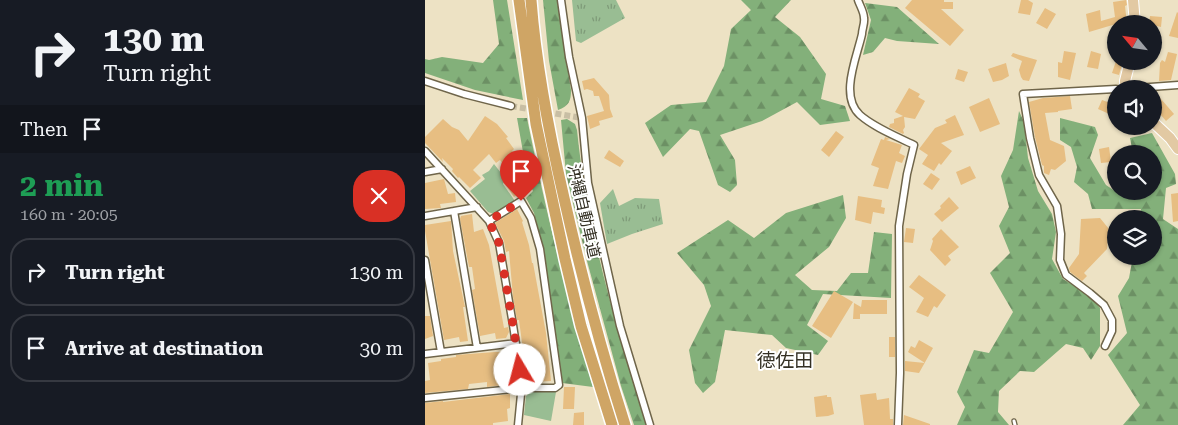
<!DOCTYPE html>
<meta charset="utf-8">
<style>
:root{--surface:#171b24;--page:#242831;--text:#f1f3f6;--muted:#9ea1a6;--line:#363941}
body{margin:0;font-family:"Roboto Serif","Noto Sans JP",serif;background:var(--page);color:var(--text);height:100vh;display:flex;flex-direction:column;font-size:19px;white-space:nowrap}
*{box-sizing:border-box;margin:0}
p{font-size:16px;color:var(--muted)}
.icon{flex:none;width:28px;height:28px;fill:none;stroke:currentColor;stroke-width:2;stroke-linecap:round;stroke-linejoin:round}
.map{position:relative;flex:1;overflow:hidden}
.drawer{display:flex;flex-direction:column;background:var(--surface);width:425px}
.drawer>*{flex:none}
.guide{background:#171b24;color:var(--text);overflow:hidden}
.needle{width:32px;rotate:299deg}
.buttons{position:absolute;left:682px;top:15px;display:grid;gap:10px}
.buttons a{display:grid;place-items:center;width:55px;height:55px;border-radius:50%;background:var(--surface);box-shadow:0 1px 4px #0004;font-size:25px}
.pin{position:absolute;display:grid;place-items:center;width:42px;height:42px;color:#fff;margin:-51px -21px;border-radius:50% 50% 50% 0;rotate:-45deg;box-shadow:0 0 5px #0007}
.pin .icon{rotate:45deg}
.me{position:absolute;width:55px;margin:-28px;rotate:352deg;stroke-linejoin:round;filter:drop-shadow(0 0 4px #0008)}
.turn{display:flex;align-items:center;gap:18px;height:105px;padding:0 20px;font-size:22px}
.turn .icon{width:65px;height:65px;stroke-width:2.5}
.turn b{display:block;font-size:35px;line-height:42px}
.then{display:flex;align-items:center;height:48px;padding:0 20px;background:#0003;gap:10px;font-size:19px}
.round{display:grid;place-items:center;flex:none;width:52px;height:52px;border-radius:20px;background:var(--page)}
.headline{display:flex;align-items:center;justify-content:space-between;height:85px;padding:0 20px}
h1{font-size:30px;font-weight:700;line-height:38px;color:#1e9e55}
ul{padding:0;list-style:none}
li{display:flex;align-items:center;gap:15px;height:68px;margin:0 10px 8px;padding:0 10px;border:2px solid var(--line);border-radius:20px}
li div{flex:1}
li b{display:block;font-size:19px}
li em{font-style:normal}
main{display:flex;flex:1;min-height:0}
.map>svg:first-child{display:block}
</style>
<main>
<section class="drawer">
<div class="guide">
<div class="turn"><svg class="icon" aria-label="right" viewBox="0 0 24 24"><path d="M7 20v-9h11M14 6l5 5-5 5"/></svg><div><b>130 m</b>Turn right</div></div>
<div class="then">Then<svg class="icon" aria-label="arrive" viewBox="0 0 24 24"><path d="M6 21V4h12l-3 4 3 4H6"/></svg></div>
</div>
<div class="headline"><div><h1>2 min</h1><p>160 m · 20:05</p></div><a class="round" style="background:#d93025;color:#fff"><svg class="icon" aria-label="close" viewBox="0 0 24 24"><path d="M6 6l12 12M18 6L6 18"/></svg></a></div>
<ul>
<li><svg class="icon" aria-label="right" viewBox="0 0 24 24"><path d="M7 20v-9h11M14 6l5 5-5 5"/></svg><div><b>Turn right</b></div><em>130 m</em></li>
<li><svg class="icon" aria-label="arrive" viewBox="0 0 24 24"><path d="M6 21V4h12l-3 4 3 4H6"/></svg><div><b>Arrive at destination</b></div><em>30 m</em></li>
</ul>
</section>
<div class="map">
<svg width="753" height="425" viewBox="0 0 753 425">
<defs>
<pattern id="grass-tufts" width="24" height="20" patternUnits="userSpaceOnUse" patternTransform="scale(1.25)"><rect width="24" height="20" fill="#99bd93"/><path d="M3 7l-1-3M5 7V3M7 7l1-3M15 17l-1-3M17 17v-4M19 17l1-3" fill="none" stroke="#7e9a78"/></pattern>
<pattern id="forest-firs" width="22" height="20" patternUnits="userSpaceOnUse" patternTransform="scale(1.25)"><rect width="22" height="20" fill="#83b07a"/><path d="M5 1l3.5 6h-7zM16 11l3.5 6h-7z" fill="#6c9064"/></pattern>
</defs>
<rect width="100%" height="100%" fill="#ede2c4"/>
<path fill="url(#grass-tufts)" d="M147,0H191L200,18L156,43L151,41Z
M188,189L194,206L210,198L234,199L238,224L207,234L182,244L175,203Z"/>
<path fill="url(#forest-firs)" d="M68,0H82L98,100L50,90L0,73V59L4,60L17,57L58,63L74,44Z
M118,0H132L146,90C146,101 144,106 133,110L124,61Z
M316,0H366L350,17L375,37L401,74L396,99L420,106L425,121L395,125L372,102L337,121L295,135L310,160L312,185L305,192L293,185L274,131L265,129L238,157L220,123L246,105L281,102L299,66L306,29L326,10Z
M440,3L472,7L514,44L472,41L460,38L448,52L438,55L446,20Z
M594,111L599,122L603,158L613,191L627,214L631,232L627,259L638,279L665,295L675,308V346L666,360L658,348L641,344L609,372L595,371L574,391L573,412L584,425H532L540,407L532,392L549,350L564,353L588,312L565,273L585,253L574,226L584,207L576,176L588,150Z
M92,118H102C120,208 142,298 168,387L137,383L120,260L109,213L101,198L108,191L97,168L102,164L103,160L98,152Z
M635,118L670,127L673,135L665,158L681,185L690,191H729V154H708L705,138L727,133L750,174L751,184L741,188L738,219L753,229V425H698L715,405L683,355L702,333L693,296L704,278L708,256H729V219H714L716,209H667L663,194L649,182L652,167L646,147L635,140Z
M142,119L150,124L152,130C162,231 192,328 221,425H209L196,386L162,261L141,174L136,120Z
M418,195L421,218L404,247L370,275L387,290L412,291L426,273H443L449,232L467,234L466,298L398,294L382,325L403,341L393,355L361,348L347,335L300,330L290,382L278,393L270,383L264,350L286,306L279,285L252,253L303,220L329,238L361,213Z"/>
<path fill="#99bd93" d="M69,164L80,178L78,184L90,201L69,214L63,212L45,191L60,179L57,175L64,171Z
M105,391L131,392L126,421L99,415L101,396Z"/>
<path fill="#e7be82" d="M487,0H519V2H528V9H516L539,30L525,46L480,8Z
M596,0H603L608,3L605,15L593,13Z
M701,0L702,5L700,6L702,24H691L664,32L661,14L675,10L676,21L690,17L688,2Z
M620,8L631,14L622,29L611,23Z
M752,12L753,13V38L744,36Z
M725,16L737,17L736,27L724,24Z
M639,51L651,53L645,80L633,77V62L637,63Z
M666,51L676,54L673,69L662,67Z
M743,52L752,54L746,80L734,81L735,63L737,60L740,62Z
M588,53L612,60L604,81L598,80L596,77L594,70L597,61L586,56Z
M691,61H698L694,75L687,73Z
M581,63L584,76L577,80L568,82L563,69Z
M533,69L543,72L539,82L530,79Z
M169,78L184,95L185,109L188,117L174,121L175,125L165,129L162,116L179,111L174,96H169L168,91L162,89L159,90L157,81Z
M484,88L495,94L493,97L500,101L490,119L479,117L480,127L478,130L479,133L478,134L464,127L465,124L469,123V119L478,116L470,112Z
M729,92H730L749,114L741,121L729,107Z
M645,96L647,109L633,111V112L620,113L625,140L639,146L641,161L630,170L626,169L624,175L619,173V166L617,165L610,137L604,102L618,98Z
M564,98L575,124L555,132L544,107Z
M677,100L691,105V117L673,109Z
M530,115L539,135L516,143L527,151L516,165L514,163L509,171L497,164L503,155L494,149L510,128L522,123L520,120Z
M60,116L72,124L83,137L81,138L89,149L87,151L94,160L82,169L75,160L71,163L64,154L48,170L56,178L45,188L34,177L33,178L27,171L28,169L17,158L18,162L0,143V137L18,119L27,127L34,130L43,141Z
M411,131L419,137L404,157L396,150Z
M460,137L465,139L461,140L477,145L474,153L480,156L477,163L471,161L463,189L448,186L454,168L446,165L456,139L459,140Z
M684,147L686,162L676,163L674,149Z
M184,150L199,161L195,167L179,158Z
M545,166L551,178L536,185L531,172Z
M506,173L515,179L507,190L498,184Z
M19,179L23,194L30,193L31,202L15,204L16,208L0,209V183Z
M88,179L97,191L89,197L81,185Z
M753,193V221L748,222L746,194Z
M433,196L457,200L456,207L460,208L459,214L448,212L446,224L430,220Z
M524,197L534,208L517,222L509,214L516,208L515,206Z
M92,209L98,221L97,222L104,245L107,263H108L121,333L126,381L104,382V365H100L94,320H92L88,297L84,251L81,252L79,241L70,223Z
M47,214L49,232L58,229L64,245L79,328L83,327L84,332L81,338L71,339L70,333L55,336L47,290L50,289L47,267H44L35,219L36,216Z
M675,218L684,229L682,249L659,273L662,276L657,281L645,272L644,268L654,254L656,219Z
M26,221L28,251L40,307H38L43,341L35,342L34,337L19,340L0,231V225Z
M481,228L490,229L488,243L479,242Z
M516,229L534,247L523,256L526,260L520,266L505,250L508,241L507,239Z
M494,275L521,295L512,308L509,306L503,317L491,312L499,298L484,287Z
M409,291L428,302L406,338L387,326Z
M437,300H462V314H435V319H428L429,303L436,307Z
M0,316H5L8,336L0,339Z
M464,337H470V357H464Z
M494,340L508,348L494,373L480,371V361L500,363L483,352L486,346L490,348Z
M70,352H83L84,367H88L89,381L85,384L62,387V382L44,384L43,389L0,393V381L5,380L3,363L16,361V359L31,357V355Z
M139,387H150L149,409H138Z
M451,393L452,400L464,398L465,419H468V425H439L435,395Z
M85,394V408L82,409L83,421L68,423V425H0V403L18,401V402Z
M402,395V397H406L409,414L403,416L391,417L389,397Z
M159,412V425H148L149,413Z
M479,415L505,424V425H478Z"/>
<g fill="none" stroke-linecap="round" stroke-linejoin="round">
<path stroke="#c8bea4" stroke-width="6" stroke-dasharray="6 3" stroke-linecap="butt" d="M86,106L157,118"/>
<defs>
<path id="service" d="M589,421L590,425"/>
<path id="minor" d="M136,0L144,57L157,118L163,183L195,326L225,425
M433,0C435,6 439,12 439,18C440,23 437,29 437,34C432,57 414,96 435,115C450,128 471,136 489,145L482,174L474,226L475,373L473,425
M0,81L39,94L86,106
M698,89L753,85
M0,151L64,221L74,243L88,325L97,384L93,425
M0,172L17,169
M29,211L52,348
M0,216L52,207
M0,260L16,352
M680,346L687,331V320L679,305L665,293L641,275L635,260L636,234L632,206L614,175L605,138L598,94L691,89
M0,354L91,343
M0,398L97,388H130L134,385L115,249L106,218L96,201L64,221"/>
<path id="primary" d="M708,0L710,24
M700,89V81L705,61
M729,123L745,138L753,149"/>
<path id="motorway" d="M94,0L111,124L140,259L156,326L187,425
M106,0C111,67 124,133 139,198C156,274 176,350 200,425"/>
</defs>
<use href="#service" stroke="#6f654a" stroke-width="5.5"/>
<use href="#minor" stroke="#6f654a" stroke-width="9"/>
<use href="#primary" stroke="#fff" stroke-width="12"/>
<use href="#motorway" stroke="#fff" stroke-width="14"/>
<use href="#service" stroke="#fff" stroke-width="3"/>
<use href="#minor" stroke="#fff" stroke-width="6"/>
<use href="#primary" stroke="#e2c9a3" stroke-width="10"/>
<use href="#motorway" stroke="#cfa565" stroke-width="11"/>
</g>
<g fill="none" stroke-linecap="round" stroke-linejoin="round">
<path stroke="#d93025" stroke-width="9" stroke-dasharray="0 16.2" d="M95,370L88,325L74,243L64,221L96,201"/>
</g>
<g text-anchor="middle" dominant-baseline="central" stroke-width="4" stroke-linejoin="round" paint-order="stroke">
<g font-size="16" fill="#343024" stroke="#fff">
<text transform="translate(159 211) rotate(77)">沖縄自動車道</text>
</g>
<g font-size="19" fill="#343024" stroke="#fff">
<text x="360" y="360">徳佐田</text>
</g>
</g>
</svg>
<div class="buttons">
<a><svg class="needle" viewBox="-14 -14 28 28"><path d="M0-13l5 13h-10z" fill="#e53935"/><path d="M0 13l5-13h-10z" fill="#9ea1a6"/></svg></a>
<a><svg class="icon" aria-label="sound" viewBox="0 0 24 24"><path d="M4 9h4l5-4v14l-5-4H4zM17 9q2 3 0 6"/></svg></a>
<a><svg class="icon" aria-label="search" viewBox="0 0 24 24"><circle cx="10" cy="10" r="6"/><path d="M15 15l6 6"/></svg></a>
<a><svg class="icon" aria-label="layers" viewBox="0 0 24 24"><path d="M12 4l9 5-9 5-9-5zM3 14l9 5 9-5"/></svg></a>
</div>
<div class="pin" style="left:96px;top:201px;background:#d93025"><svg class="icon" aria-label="arrive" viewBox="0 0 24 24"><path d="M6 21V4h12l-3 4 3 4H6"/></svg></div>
<svg class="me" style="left:95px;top:370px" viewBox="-20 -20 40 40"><circle r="19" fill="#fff"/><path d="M0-13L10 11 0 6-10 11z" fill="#d93025"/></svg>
</div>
</main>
